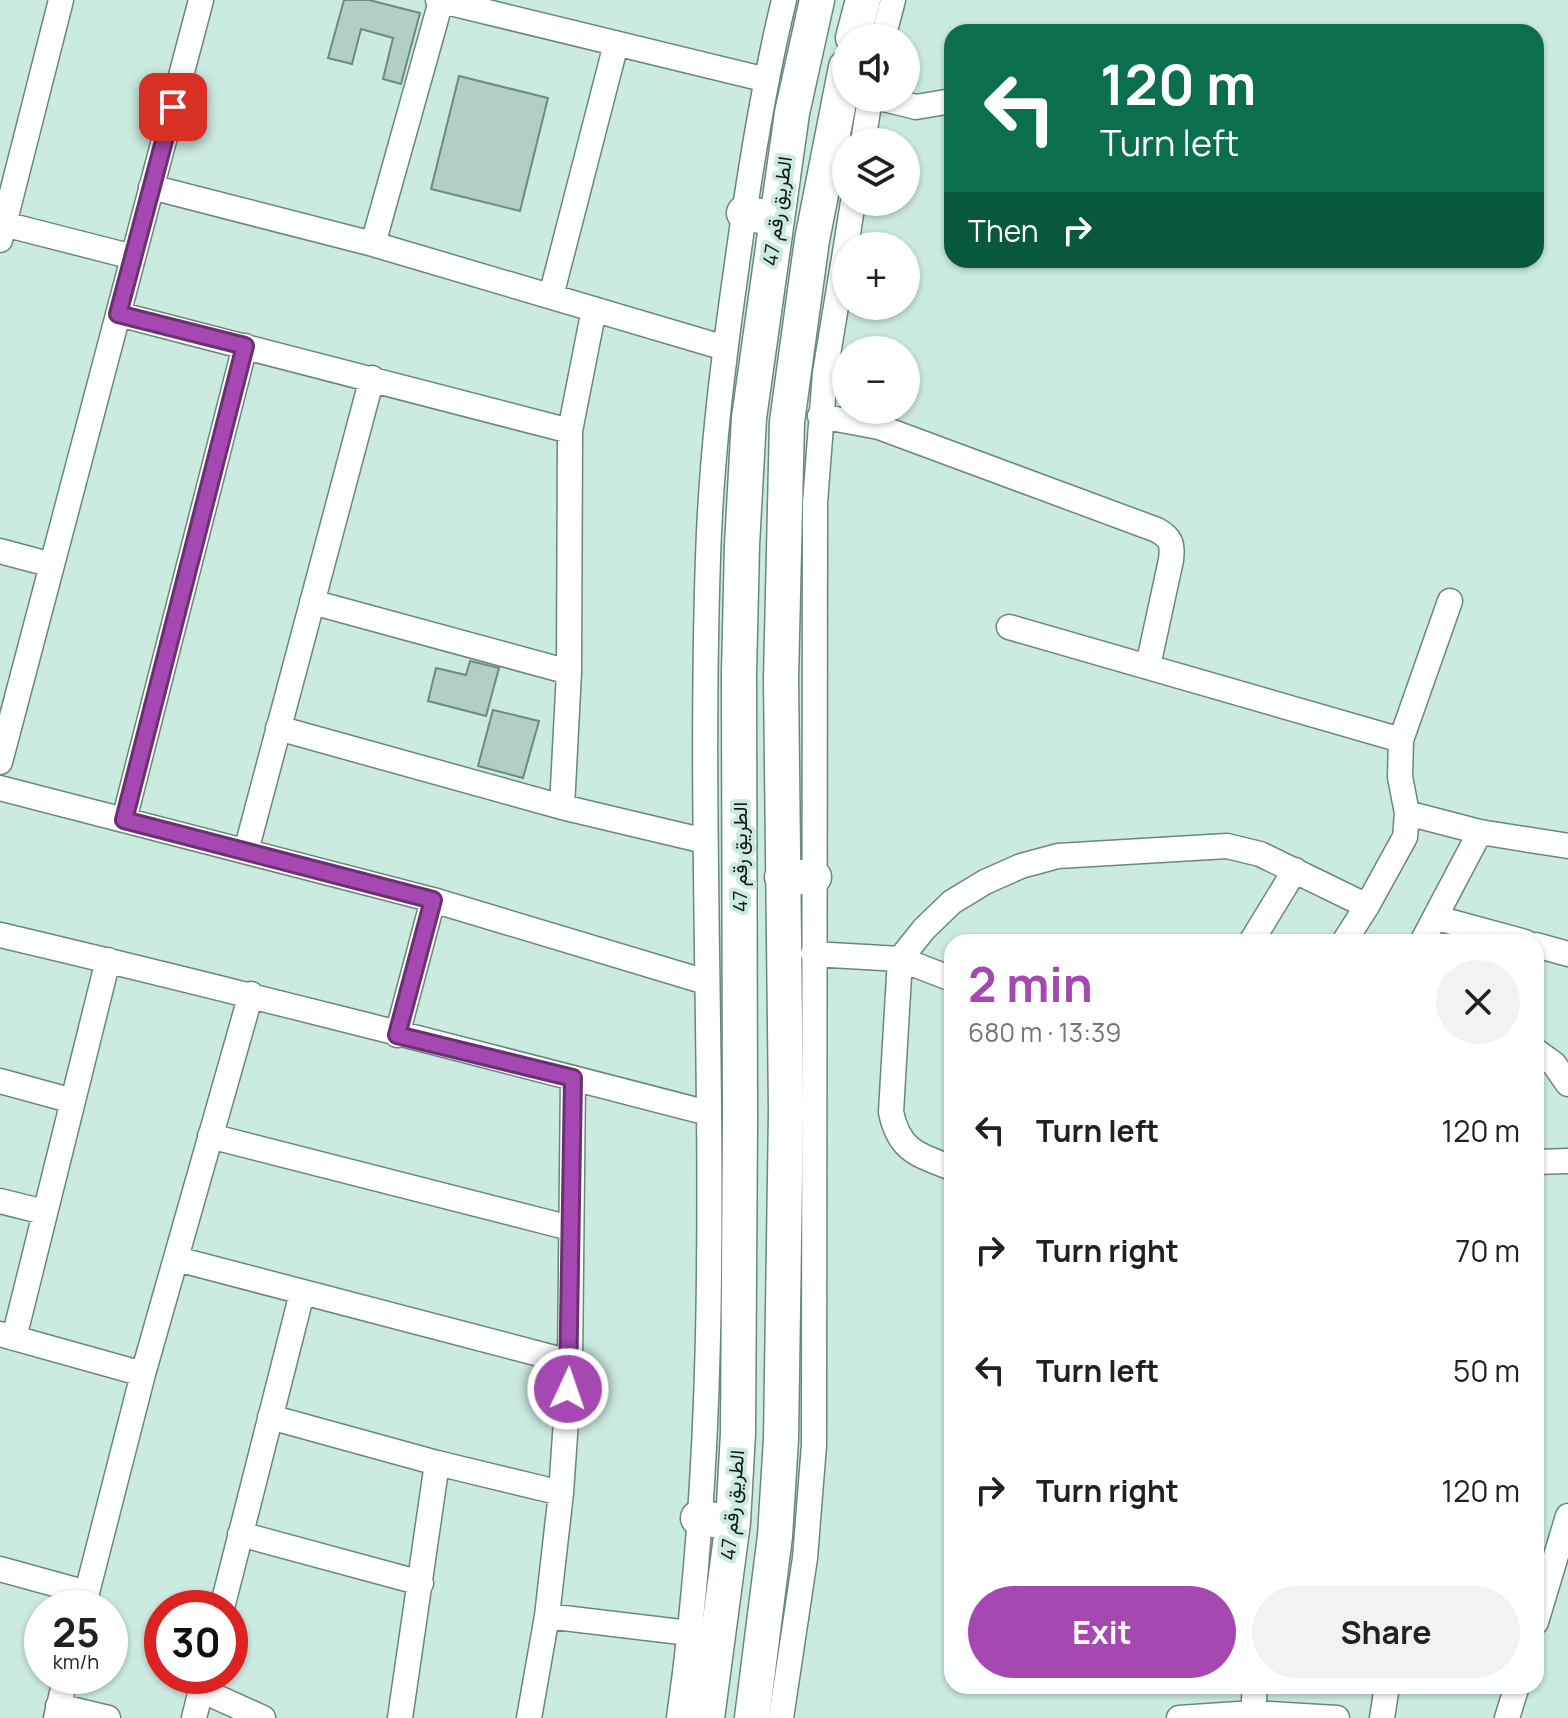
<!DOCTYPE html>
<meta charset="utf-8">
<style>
:root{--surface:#fff;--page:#f2f2f2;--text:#202124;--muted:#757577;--accent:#a648b2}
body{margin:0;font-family:Manrope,Vazirmatn,sans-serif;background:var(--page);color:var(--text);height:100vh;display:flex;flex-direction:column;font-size:30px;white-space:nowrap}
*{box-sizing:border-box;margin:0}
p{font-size:26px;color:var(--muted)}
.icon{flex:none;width:44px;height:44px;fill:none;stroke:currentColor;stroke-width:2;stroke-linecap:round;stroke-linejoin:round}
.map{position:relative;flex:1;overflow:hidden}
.panel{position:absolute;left:944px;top:934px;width:600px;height:760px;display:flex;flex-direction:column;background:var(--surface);border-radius:24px;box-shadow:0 2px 6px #0004}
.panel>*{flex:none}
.hud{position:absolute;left:944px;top:24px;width:600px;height:244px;border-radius:24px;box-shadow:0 2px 6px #0004;background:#0b6e4f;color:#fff;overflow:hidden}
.controls{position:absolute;left:832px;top:24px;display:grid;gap:16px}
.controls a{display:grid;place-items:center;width:88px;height:88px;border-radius:50%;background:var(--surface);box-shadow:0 2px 6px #0004;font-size:40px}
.speed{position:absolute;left:24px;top:1590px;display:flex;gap:16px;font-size:40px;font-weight:700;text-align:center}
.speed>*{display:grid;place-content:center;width:104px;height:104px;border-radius:50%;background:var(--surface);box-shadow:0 2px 6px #0004;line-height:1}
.speed small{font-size:20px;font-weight:400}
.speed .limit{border:12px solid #d22;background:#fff;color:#111}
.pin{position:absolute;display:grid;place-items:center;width:68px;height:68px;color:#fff;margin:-34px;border-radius:16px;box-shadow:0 4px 12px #0006}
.me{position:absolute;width:88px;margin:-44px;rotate:3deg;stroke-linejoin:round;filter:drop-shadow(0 0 6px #0008)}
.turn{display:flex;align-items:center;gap:28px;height:168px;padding:0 24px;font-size:36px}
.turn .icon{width:104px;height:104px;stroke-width:2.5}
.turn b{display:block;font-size:56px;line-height:68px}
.then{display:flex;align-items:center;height:76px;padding:0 24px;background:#0003;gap:16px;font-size:30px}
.round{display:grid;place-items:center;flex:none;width:84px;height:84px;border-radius:42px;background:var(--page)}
.summary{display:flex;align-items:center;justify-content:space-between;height:136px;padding:0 24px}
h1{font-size:48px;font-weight:700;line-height:60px;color:var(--accent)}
.button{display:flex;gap:16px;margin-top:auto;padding:16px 24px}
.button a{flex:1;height:92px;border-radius:48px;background:var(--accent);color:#fff;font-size:32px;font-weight:700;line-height:92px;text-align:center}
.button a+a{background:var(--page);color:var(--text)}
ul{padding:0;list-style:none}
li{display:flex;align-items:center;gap:24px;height:120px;padding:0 24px}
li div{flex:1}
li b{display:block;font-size:30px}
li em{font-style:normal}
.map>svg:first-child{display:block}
</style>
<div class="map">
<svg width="1568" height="1718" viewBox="0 0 1568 1718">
<rect width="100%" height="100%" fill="#cbeae0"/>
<path fill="#b1cfc5" stroke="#6e8a81" stroke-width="2" d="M344,0H369L420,13L401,84L383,79L393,38L361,29L352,64L328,58Z
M459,76L548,98L520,211L431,189Z
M470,661L499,668L486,716L428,701L436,668L466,675Z
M493,710L539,721L523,778L478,766Z"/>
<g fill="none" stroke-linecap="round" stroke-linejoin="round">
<defs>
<path id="minor" d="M438,0L767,80
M883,38L893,0
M880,98L916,107L952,101
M863,142L870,98
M151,187L373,244L725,348
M4,224L133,257
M0,240L61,0
M373,244L441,1
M846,246L853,202
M551,296L616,44
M118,314L570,431
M820,416L879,427L1157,530C1171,538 1173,544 1171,560L1148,666
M0,551L52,565
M312,602L569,672
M1009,627L1401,740
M278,728L562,807L705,841
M0,762L201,0
M0,788L433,900L706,982
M562,807L569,672L570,431L594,309
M1407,813L1480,832L1568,846
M124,820L245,346
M246,851L372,378
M1437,918L1525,942
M0,935C237,991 473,1052 708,1113
M1251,942L1295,870
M1344,942L1367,906L1405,837L1407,813L1400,777L1401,740L1450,601
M1422,942L1480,832
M1536,945L1568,954
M813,954L900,959L952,979
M397,1035L433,900
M1536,1051L1554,1064L1568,1084
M0,1081L73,1101
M210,1136L570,1228
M1536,1162L1568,1161
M952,1168C918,1155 899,1151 891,1112L900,959L924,929L952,902L985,882L1021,866L1058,856L1227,846L1260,854L1367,906
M0,1201L44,1212
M177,1259L570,1362
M0,1334L143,1374
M14,1338L108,960
M270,1417L437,1463L561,1493
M240,1534L421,1583
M0,1569L87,1593
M83,1608L143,1374L251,994
M222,1608L302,1293
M547,1616L689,1633
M1536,1622L1568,1516
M201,1690L263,1718
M58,1706L108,1718
M1253,1713L1255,1686
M56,1718L66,1676
M194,1718L204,1678
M400,1718L437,1463
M529,1718L547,1616L561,1493L570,1362L573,1078
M679,1718C734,1334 695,944 708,558C711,459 723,362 737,264C749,176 763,87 784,0
M781,1718L805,1558L814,1445L815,503L825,373L846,246
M1179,1718L1253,1713L1337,1718
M1382,1718L1387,1686
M1507,1718L1517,1686"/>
<path id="highway" d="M853,38L863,0
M744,213L776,219
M782,877H814
M698,1518L733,1522
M707,1718L733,1522L738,1433L740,1119L739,673L742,545L749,418L792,113L817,0
M752,1718L775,1536L781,1439L786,1112L781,679L787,422L812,240L846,67"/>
</defs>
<use href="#minor" stroke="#6a877d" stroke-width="27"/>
<use href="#highway" stroke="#6a877d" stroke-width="37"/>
<use href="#minor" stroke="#fff" stroke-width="24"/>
<use href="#highway" stroke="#fff" stroke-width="34"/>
</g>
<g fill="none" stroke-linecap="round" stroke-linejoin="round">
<defs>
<path id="route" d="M173,107L118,314L245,346L124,820L433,900L397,1035L573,1078L568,1389"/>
</defs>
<use href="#route" stroke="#6c2f74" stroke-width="20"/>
<use href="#route" stroke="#a648b2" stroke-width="14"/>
</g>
<g text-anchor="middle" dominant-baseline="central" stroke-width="8" stroke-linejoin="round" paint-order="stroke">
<g font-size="20" fill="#101b18" stroke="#cbeae0">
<text transform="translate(777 211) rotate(-82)">الطريق رقم 47</text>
<text transform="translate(739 857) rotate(-90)">الطريق رقم 47</text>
<text transform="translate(732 1505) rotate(-85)">الطريق رقم 47</text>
</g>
</g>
</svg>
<div class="controls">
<a><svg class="icon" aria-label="sound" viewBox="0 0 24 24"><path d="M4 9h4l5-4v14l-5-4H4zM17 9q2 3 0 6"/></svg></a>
<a><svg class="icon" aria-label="layers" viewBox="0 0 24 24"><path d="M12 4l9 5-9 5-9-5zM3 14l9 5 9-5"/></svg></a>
<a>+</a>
<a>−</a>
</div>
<div class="speed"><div>25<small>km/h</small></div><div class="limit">30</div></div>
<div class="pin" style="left:173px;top:107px;background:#d93025"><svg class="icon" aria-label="arrive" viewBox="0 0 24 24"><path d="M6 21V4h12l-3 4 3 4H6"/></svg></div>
<svg class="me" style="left:568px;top:1389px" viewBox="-20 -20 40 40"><circle r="17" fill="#a648b2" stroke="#fff" stroke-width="3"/><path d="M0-11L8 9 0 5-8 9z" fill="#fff"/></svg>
<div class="hud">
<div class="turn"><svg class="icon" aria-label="left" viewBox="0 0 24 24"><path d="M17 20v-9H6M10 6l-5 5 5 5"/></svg><div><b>120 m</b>Turn left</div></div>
<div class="then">Then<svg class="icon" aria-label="right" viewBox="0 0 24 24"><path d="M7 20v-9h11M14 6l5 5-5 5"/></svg></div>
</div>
<section class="panel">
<div class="summary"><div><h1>2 min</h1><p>680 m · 13:39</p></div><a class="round"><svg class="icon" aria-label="close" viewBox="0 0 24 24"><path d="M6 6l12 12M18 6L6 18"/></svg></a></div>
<ul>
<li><svg class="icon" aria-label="left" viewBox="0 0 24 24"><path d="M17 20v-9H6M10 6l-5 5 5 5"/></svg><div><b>Turn left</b></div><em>120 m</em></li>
<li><svg class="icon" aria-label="right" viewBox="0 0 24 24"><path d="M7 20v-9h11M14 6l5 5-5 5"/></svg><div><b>Turn right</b></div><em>70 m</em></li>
<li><svg class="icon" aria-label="left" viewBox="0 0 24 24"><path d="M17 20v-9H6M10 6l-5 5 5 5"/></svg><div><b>Turn left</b></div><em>50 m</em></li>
<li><svg class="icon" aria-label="right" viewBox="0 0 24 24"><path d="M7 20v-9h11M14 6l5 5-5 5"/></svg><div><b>Turn right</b></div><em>120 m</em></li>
</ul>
<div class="button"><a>Exit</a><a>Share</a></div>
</section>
</div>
